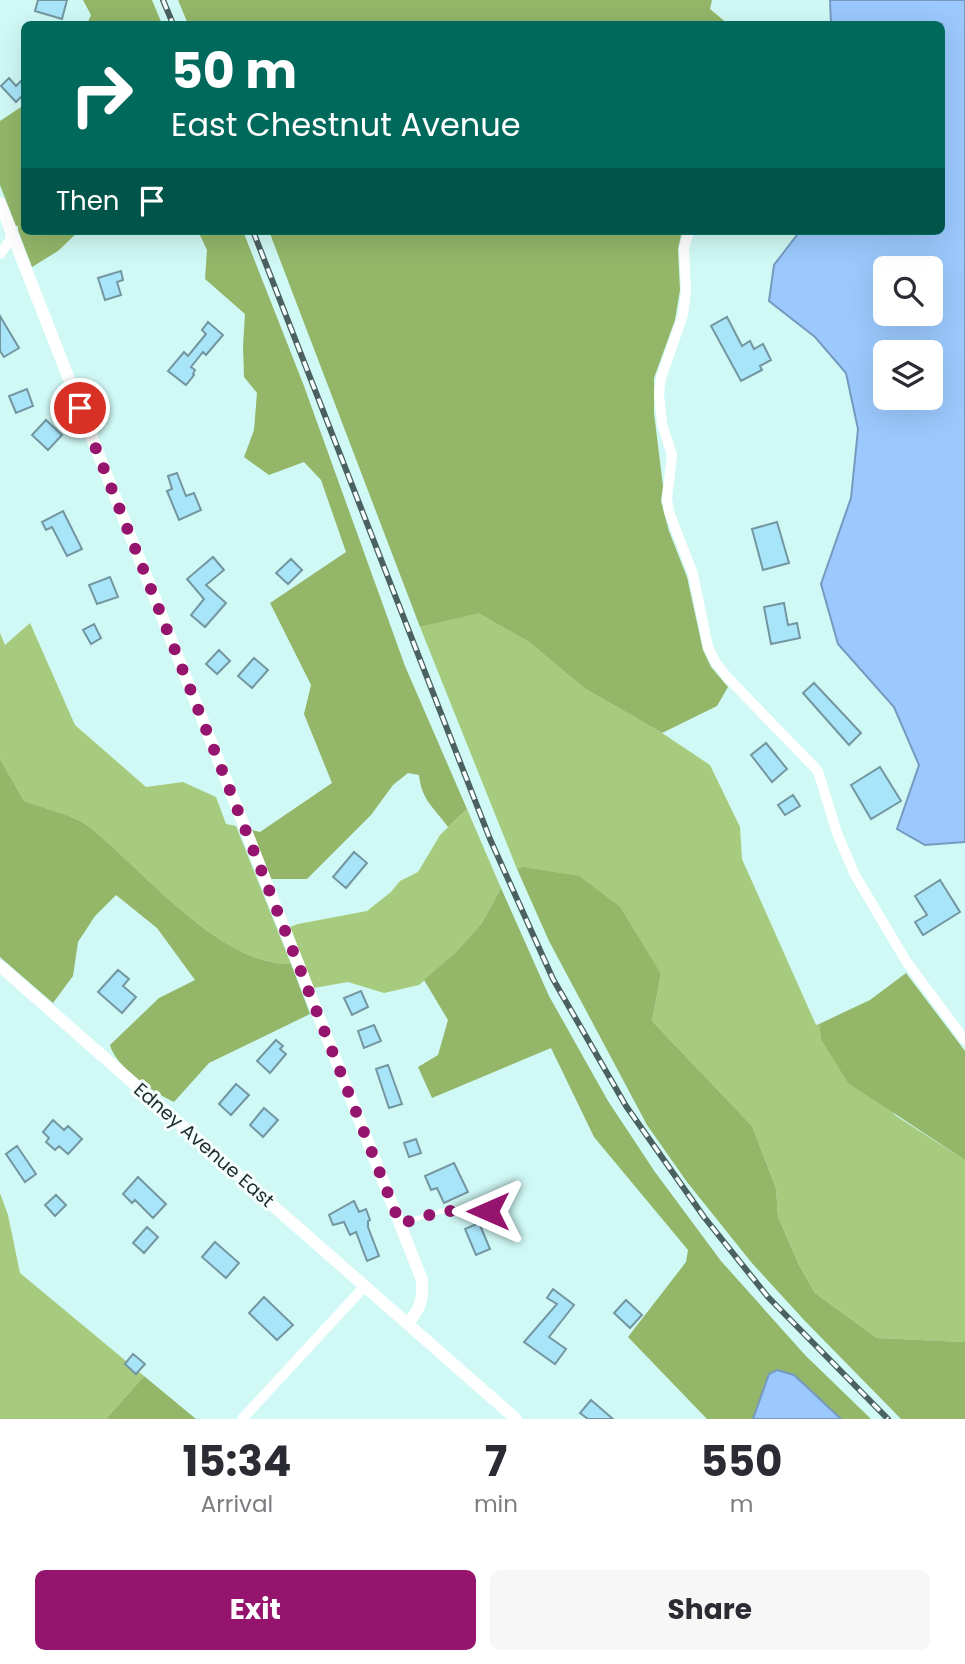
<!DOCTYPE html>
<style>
:root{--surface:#fff;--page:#f7f7f7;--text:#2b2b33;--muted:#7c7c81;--accent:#95156e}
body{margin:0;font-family:Poppins,sans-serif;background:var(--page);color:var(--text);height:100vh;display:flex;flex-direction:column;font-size:26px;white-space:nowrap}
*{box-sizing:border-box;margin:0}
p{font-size:23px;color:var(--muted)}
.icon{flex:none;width:38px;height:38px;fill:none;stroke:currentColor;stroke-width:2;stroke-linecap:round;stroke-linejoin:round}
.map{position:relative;height:1419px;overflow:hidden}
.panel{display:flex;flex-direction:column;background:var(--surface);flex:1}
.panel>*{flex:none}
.guide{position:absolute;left:21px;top:21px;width:924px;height:214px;border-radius:10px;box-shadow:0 7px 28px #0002;background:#00695c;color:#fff;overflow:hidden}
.tools{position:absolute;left:873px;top:256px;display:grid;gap:14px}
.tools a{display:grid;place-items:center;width:70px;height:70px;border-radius:10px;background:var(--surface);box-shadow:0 7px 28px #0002;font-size:35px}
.pin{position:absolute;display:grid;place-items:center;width:60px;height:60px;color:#fff;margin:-30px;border:4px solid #fff;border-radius:50%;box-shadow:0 2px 7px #0007}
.me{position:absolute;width:77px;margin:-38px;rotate:270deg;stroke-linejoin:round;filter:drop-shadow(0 0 5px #0008)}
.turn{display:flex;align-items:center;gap:24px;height:147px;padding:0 35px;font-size:32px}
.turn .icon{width:91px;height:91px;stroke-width:2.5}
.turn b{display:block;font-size:49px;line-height:60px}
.then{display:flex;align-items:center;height:66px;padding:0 35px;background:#0003;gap:14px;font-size:26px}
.eta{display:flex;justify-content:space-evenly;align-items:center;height:119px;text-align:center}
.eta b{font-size:42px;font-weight:700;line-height:49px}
.primary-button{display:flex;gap:14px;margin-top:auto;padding:14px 35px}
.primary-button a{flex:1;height:80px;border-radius:10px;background:var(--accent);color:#fff;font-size:28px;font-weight:700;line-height:80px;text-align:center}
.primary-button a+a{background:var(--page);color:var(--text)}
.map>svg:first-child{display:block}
</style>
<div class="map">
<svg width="965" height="1419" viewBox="0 0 965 1419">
<rect width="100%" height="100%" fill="#d0f9f5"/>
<path fill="#a7cb7e" d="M479,612L529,642L584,688L662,733L710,765L740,827L742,859L816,1025L819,1024L821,1039L896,1116L965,1160V1342L877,1338L815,1293L799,1265L778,1217L776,1188L752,1126L652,1021L661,974L522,867L517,869L420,627Z
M30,623L75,725L146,787L183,782L216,797L226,824L236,826L291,964C218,965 142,868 88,826C76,816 40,807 24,801L0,759V633L5,645Z
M467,809L501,888L482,923L455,953L419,985L384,993L348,982L314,988L290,927L298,924L367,911L391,892L400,881L418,872L440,835Z
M0,1193L8,1215L20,1273L144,1376L106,1419H0Z"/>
<path fill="#93b669" d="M83,0H152L162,24H87L91,15Z
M178,0H712L710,9L728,24H188Z
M24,105V231H79L58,251L32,267L18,230V226H16L0,185V121Z
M198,231H243L304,386L405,666L467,809L448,827C433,806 422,801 419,775L408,773L393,785L371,815L307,879H271L252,830L260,832L332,783L304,714L311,685L270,603L346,552L321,480L304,462L269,475L244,457L254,430L257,393L244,377L243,346L245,314L205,279L207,250Z
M269,231H682L678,249L680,290L675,320L654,378V413L663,486L661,501L669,531L687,577L703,650L711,667L728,687L717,706L662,733L584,688L529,642L479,613L420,627Z
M0,759L24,801C40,807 76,816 88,826C142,868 218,965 291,964L310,1014L209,1063L174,1102C154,1093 115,1066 110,1045L159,998L195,980L157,928L116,895L95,916L78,942L73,976L53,1003L0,957Z
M522,867L579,876L620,907L661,974L652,1021L752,1126L776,1188L778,1217L799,1265L815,1293L877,1338L965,1342V1419H901L804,1320L751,1262L687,1182L647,1125L549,941L517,869Z
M501,888L549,996L608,1101L655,1172L721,1261L805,1355L871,1419H841L794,1375L777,1370L769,1374L753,1419H707L628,1337L686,1262L688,1250L594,1137L551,1048L432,1098L418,1067L438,1055L448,1020L424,980L455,953L482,923Z
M906,973L965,1051V1160L848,1083L821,1039L819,1024L870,1000Z
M144,1376L196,1419H106Z"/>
<path fill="#9bc9fd" stroke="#769abf" stroke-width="2" fill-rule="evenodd" d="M830,0H965V842L925,845L897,829L919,765L894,707L838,644L821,584L851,498L858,429L846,373L815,337L769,301L774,265L800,231H942V24H831ZM886,268H931V313H886ZM886,352H931V397H886Z
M777,1370L794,1375L841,1419H753L769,1374Z"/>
<path fill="#a9e5f9" stroke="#7396a1" stroke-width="2" d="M38,0H67L62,19L35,11Z
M9,78L16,86L24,78V94L16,102L1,86Z
M121,271L123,280L117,282L121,295L105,300L98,278Z
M0,316L19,348L4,357L0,351Z
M727,317L742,346L750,341L754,349L763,344L771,360L760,366L762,370L741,381L711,326Z
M208,322L223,335L206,355L203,352L191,367L195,370L193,374L194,375L186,385L168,371L184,352L188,356L206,334L202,330Z
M27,389L33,406L16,413L9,396Z
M46,420L62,435L48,450L32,435Z
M177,473L186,496L194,493L201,510L179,520L167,491L172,489L168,476Z
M63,511L82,549L67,556L52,527L46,530L42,522Z
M777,522L789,563L763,570L752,529Z
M213,557L224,570L206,585L226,603L205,627L191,615L204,599L187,579Z
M291,559L302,570L288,584L276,573Z
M110,577L118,597L97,604L89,585Z
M784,603L788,625L797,623L800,638L771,644L764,607Z
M94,624L101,638L91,644L83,630Z
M219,650L230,661L217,674L206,664Z
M254,658L268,670L252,688L238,676Z
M814,683L861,733L849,745L803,693Z
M766,743L787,769L772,782L751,755Z
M880,767L901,801L871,819L851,785Z
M793,795L800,806L785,815L778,805Z
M354,852L367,863L346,888L333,877Z
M940,880L960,912L923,935L915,922L927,915L915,896Z
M118,970L129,979L123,986L136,997L122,1013L98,992Z
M361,991L368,1007L352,1015L344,998Z
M374,1025L381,1041L364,1048L358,1031Z
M276,1040L283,1046L280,1049L286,1054L270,1073L257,1061Z
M388,1065L402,1104L389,1108L376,1069Z
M236,1084L249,1095L231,1115L219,1104Z
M264,1108L278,1120L263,1137L250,1125Z
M53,1120L64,1130L68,1126L82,1139L68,1154L59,1146L55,1150L46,1142L49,1138L43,1132Z
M416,1139L421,1153L409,1157L404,1143Z
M17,1146L36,1174L25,1182L6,1154Z
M454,1163L468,1192L444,1203L437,1188L431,1190L425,1176Z
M138,1177L166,1204L153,1218L135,1200L132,1203L123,1194Z
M56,1195L66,1205L55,1216L45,1205Z
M354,1201L359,1212L366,1209L370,1220L368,1221V1227L379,1256L367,1261L356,1232L350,1235L344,1222L333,1225L329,1215Z
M479,1223L490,1249L476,1255L465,1229Z
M147,1227L158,1237L144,1253L133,1243Z
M215,1242L239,1263L226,1278L202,1257Z
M553,1289L574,1305L549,1337L566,1349L555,1364L524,1342L557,1304L547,1298Z
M264,1297L293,1325L277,1340L249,1313Z
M626,1300L642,1315L630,1328L614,1313Z
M133,1354L145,1364L136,1374L125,1364Z
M591,1400L613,1419H588L580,1413Z"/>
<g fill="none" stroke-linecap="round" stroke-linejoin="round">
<path stroke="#fff" stroke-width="4.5" d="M401,1223L442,1211H488"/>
<path stroke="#fff" stroke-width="10" d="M689,231L684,248L686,291L683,315L661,378L659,394L662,424L672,455L667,498L669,512L693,574L708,647L716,663L728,678L818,771L837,833L855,875L906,961L965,1040
M0,254L10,240L11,232
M242,1419L365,1286"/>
<path stroke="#fff" stroke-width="12" d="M0,203L422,1280C423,1299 421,1308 408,1323
M0,966L516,1419"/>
<defs>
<path id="rail" d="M163,0L173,24
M253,231L490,839L553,979L626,1106L704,1217L768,1297L888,1419"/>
</defs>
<use href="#rail" stroke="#4b615f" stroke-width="6"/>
<use href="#rail" stroke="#f6fefe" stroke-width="3.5" stroke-dasharray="10" stroke-linecap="butt"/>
</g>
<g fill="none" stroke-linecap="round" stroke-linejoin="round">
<path stroke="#95156e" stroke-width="12" stroke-dasharray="0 21.6" d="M80,408L400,1224L442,1211H488"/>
</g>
<g text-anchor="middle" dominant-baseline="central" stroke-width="6" stroke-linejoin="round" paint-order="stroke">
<g font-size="19" fill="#1f2e2d" stroke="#f6fefe">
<text transform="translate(204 1145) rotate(41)">Edney Avenue East</text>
</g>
</g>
</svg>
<div class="tools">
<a><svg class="icon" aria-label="search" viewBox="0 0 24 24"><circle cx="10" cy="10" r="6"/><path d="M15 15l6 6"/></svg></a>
<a><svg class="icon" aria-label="layers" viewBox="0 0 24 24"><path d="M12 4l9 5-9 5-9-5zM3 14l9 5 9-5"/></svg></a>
</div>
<div class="pin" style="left:80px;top:408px;background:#d93025"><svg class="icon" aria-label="arrive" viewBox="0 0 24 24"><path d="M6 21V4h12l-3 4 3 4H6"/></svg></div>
<svg class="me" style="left:488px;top:1211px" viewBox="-20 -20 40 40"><path d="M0-17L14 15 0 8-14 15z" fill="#95156e" stroke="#fff" stroke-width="4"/></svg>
<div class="guide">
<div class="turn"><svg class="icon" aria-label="right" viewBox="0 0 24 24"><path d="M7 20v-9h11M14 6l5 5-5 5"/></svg><div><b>50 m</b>East Chestnut Avenue</div></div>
<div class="then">Then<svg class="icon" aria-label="arrive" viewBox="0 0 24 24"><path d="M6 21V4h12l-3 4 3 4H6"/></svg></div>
</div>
</div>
<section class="panel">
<div class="eta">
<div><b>15:34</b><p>Arrival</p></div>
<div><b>7</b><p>min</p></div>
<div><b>550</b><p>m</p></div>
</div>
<div class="primary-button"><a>Exit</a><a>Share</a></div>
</section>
